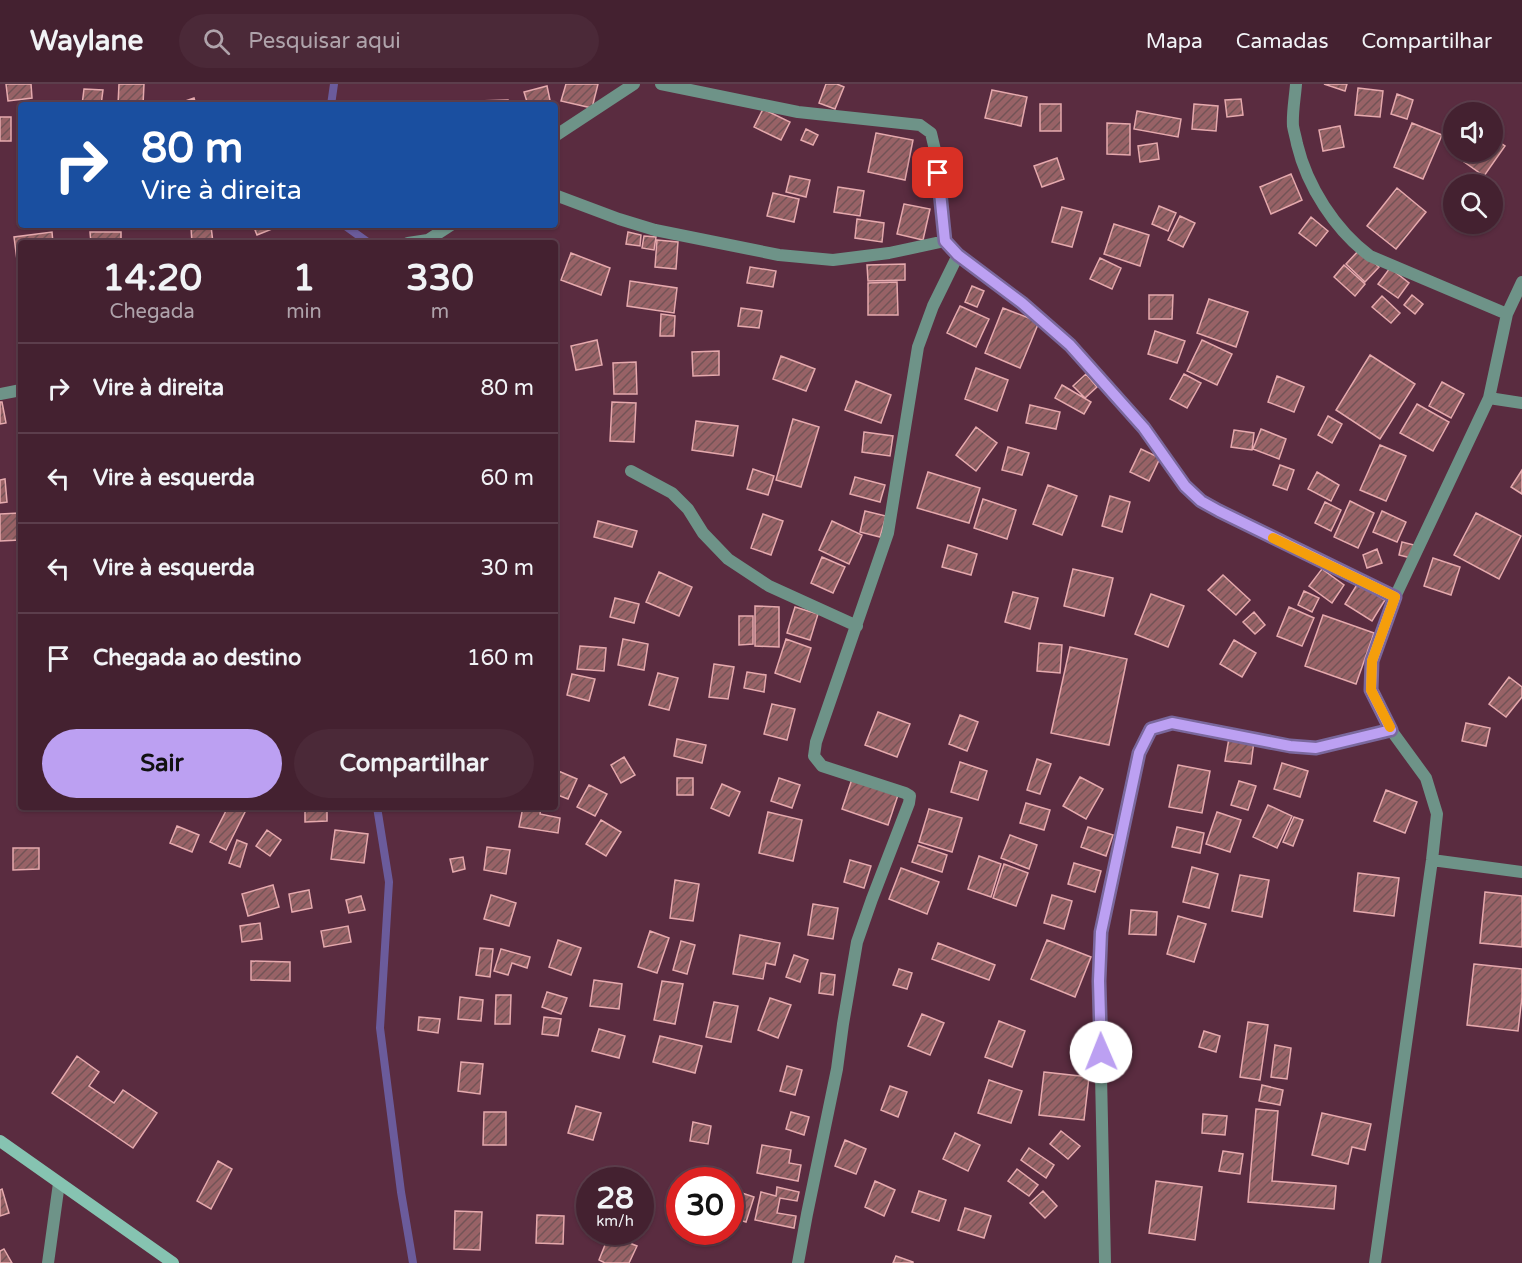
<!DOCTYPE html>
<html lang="pt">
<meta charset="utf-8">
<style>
:root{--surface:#442130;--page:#4b2938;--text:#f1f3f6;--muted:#afa3ab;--line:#5c3e4c;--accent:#bca0f2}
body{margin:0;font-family:"Varela Round",sans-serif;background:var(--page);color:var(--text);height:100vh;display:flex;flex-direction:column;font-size:22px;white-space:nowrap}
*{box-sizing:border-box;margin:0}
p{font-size:20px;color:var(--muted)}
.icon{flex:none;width:33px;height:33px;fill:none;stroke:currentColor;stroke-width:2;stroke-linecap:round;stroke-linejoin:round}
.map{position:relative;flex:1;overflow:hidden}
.details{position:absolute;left:18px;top:156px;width:540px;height:570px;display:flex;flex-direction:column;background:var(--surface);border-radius:6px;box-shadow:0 2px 4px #0004,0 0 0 2px var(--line)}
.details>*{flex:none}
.top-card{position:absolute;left:18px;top:18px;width:540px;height:126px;border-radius:6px;box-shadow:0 2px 4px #0004,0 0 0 2px var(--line);background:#1a4fa0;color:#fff;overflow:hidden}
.buttons{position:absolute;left:1443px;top:18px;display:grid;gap:12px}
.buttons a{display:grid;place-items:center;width:60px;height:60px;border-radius:50%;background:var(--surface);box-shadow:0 2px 4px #0004,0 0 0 2px var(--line);font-size:30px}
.speed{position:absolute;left:576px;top:1083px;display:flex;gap:12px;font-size:30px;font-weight:700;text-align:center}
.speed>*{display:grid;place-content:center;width:78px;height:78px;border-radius:50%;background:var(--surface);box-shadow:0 2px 4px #0004,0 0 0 2px var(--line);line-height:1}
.speed small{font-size:15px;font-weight:400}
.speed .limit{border:9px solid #d22;background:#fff;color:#111}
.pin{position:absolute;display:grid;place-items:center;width:51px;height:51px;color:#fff;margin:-26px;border-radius:12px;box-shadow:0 3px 9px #0006}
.me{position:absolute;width:66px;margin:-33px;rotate:359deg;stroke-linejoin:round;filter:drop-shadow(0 0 4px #0008)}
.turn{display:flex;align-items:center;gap:21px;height:126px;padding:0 24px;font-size:27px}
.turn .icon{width:78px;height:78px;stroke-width:2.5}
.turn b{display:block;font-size:42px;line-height:51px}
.eta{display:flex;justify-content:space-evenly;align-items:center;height:102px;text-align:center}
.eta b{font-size:36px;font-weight:700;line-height:42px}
.button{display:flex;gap:12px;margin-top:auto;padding:12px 24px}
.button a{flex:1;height:69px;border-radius:36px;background:var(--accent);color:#111;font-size:24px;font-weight:700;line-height:69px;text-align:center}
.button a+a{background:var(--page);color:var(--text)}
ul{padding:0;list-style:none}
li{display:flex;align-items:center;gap:18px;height:90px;padding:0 24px;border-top:2px solid var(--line)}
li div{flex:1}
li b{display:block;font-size:22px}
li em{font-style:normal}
header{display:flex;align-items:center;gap:36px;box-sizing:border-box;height:84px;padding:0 30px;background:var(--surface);border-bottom:2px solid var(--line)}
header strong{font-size:28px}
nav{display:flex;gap:33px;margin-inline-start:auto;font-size:21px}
.search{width:420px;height:54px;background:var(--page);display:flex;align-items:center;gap:15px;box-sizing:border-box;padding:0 21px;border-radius:33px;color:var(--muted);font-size:22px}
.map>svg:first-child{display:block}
</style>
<header>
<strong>Waylane</strong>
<div class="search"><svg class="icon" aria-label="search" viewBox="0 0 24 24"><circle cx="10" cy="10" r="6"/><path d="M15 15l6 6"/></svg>Pesquisar aqui</div>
<nav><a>Mapa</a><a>Camadas</a><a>Compartilhar</a></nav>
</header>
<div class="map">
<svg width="1522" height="1179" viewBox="0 0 1522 1179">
<defs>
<pattern id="building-hatch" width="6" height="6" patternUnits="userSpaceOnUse" patternTransform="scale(1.5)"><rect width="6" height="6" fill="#986266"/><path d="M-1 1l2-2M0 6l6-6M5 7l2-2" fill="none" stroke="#725356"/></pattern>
</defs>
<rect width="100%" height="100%" fill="#5a2c40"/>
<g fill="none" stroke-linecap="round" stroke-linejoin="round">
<path stroke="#6b5b9b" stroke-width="8" d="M331,21L334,0
M344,141L369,159
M377,723L389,798L380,944L401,1108L413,1179"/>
</g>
<path fill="url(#building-hatch)" stroke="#e5a9ad" stroke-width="1.5" d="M6,0H31L32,14L8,17Z
M119,0H144L143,21H118Z
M566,0H598L592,24L561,17Z
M826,0H837L844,3L835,25L819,19Z
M1324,0H1347L1345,7Z
M547,2L551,21H528L524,8Z
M1358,4L1383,7L1380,33L1355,31Z
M84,5L103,6L101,21H82Z
M992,6L1027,13L1021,42L985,34Z
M1397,10L1413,16L1407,35L1391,30Z
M194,14L196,21H174Z
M1241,15L1243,31L1227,33L1225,16Z
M508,16V21H477V17Z
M438,17V21H413V19Z
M1040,20H1061V47H1040Z
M1194,20L1218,22L1216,47L1192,45Z
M763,25L790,38L781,56L754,43Z
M1137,27L1181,35L1178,53L1134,45Z
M0,33H11V57H0Z
M1107,39L1130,40V71L1107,70Z
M1412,39L1442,51L1423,95L1394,83Z
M1340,42L1344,63L1323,67L1319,46Z
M806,45L818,51L813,61L801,56Z
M876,49L913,56L905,96L868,88Z
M1492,53L1505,62L1484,92L1460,75L1465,68H1492Z
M1157,59L1159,75L1140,78L1138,62Z
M1057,74L1064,95L1042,103L1034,82Z
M1291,90L1302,116L1271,130L1260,103Z
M790,92L810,96L806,113L786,108Z
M838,103L864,107L860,132L834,128Z
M1397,104L1426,128L1396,165L1367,142Z
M773,109L799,115L794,138L767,132Z
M904,120L930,125L923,156L897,150Z
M1159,122L1176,129L1168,147L1152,140Z
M1062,123L1082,128L1072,163L1052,158Z
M1180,132L1195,139L1183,163L1168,156Z
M1311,133L1328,147L1316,162L1299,149Z
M857,135L884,139L882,158L855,154Z
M1114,140L1149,151L1140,182L1104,170Z
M253,141H277V143L257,151Z
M211,142L213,159H192L191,143Z
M52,148L53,159H21V176H17L14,153Z
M90,148H121V159H91Z
M628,148L641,151L640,162L626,160Z
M644,152L656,153L654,166L642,164Z
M657,156L678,158L676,185L655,183Z
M1360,165L1379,183L1365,198L1346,180Z
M571,169L610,184L601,211L561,196Z
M1100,174L1121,184L1112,205L1090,195Z
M905,180V196L868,197L867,181Z
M1344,181L1365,200L1355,212L1334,193Z
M750,183L776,187L773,203L747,199Z
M1390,184L1409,199L1398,214L1378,200Z
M630,197L677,204L674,229L627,222Z
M897,198L898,231H868V199Z
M972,202L984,207L977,223L965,218Z
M1149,211H1173L1172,235H1149Z
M1412,211L1423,220L1415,230L1404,221Z
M1382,212L1400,229L1391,239L1372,223Z
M1209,215L1248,228L1236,263L1197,249Z
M960,222L989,235L976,263L947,249Z
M741,224L762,227L759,244L738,242Z
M1003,224L1039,238L1020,284L985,269Z
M661,230L675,232L674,252H660Z
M1155,247L1185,257L1177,279L1148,270Z
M597,256L602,281L576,286L571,262Z
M1202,256L1232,270L1217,301L1187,287Z
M719,267V291L693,292L692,268Z
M1370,271L1415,300L1380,355L1336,326Z
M781,272L815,285L806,307L773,295Z
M636,278L637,310H614L613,279Z
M976,284L1008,296L997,327L965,315Z
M1086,290L1097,303L1085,314L1073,302Z
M1184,290L1201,299L1187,324L1170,315Z
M1277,292L1304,303L1294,328L1268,318Z
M856,297L891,311L881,339L845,326Z
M1442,298L1464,310L1451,334L1429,322Z
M1062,301L1091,318L1084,330L1055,314Z
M0,318H2L6,339L0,340Z
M612,318L636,319L634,358L610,357Z
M1417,320L1449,338L1433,367L1400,349Z
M1030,321L1060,328L1056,345L1026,339Z
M1328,332L1342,340L1332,359L1318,351Z
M793,335L819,343L801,403L776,396Z
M696,337L738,342L733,372L692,366Z
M976,343L997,359L976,387L956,371Z
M1261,345L1286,355L1279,375L1253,365Z
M1234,346L1254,349L1252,366L1231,363Z
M864,348L893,352L890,372L862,368Z
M1380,361L1406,372L1386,417L1360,406Z
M1008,363L1029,369L1022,391L1002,386Z
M1141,365L1160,374L1149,397L1130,388Z
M1280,381L1294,386L1287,406L1273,401Z
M753,385L774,392L768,411L747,405Z
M1522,386V410L1511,403Z
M928,388L980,404L969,439L917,424Z
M1317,388L1339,401L1331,417L1308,405Z
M855,393L885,401L880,418L850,410Z
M5,395L7,418L0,419V396Z
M1048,401L1077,412L1062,451L1033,440Z
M1110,412L1130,418L1122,448L1102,442Z
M983,415L1016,426L1007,455L974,444Z
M1350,417L1374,429L1358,464L1334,453Z
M1325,418L1341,426L1331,447L1315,439Z
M865,427L886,432L880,453L860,448Z
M1382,427L1406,438L1397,458L1373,448Z
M19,429L20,456L0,457V430Z
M1476,429L1521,452L1499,495L1454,471Z
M763,430L783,437L771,471L751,464Z
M598,437L637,447L632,463L594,453Z
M832,437L862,451L849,480L819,466Z
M1402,458L1414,461L1411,474L1399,471Z
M948,461L977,470L971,491L942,483Z
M1377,465L1382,479L1367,484L1363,471Z
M822,473L845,483L833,509L811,499Z
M1433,474L1460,483L1451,511L1424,502Z
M1073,485L1113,494L1104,532L1064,522Z
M1322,485L1344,501L1332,519L1309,502Z
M659,488L692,503L679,532L646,518Z
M1223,491L1250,516L1236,531L1208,506Z
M1358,499L1385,516L1372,537L1345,520Z
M1304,507L1319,514L1312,528L1298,521Z
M1013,508L1038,514L1030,545L1005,538Z
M1151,510L1184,522L1168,563L1135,550Z
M615,514L639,520L634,539L610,533Z
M755,522L779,523V563L755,562Z
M795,523L818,530L810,556L787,549Z
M1289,523L1314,534L1302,562L1277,552Z
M1254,528L1265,541L1255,550L1243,538Z
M1323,531L1374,549L1356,600L1305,582Z
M739,532H753V560L739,561Z
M623,555L648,560L644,586L618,581Z
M786,555L811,564L800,598L775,589Z
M1234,556L1256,569L1242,593L1220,580Z
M1039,559L1062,561L1060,589L1037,587Z
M580,562L606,564L604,587L577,585Z
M1070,563L1127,575L1109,661L1051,649Z
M714,580L734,583L728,615L709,613Z
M747,588L766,591L764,608L744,604Z
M658,589L678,594L669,626L649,621Z
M572,590L595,595L589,617L567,611Z
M1509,593L1522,603V613L1506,633L1489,620Z
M772,620L795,625L787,656L764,650Z
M878,628L910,640L897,673L865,661Z
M960,631L978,638L967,667L949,660Z
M1466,639L1490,644L1486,662L1462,657Z
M1229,654L1254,657L1251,680L1225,677Z
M677,655L706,661L702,679L674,672Z
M624,673L635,691L621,699L611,681Z
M1037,675L1051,680L1040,710L1027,706Z
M960,678L987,687L978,716L951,708Z
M1282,679L1308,687L1300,713L1274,705Z
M1178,681L1210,687L1202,729L1169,723Z
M556,686L577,695L568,715L555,710Z
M1080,693L1103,705L1086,735L1063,722Z
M677,694H693V711H677Z
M779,694L800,701L792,724L771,717Z
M852,695L898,711L888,741L842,725Z
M1239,697L1256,702L1248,726L1231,721Z
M722,700L740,708L729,732L711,724Z
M589,701L607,710L595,732L577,723Z
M1386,706L1417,718L1405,749L1374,737Z
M1026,719L1050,726L1044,746L1020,739Z
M1268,721L1292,732L1277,764L1253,753Z
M228,723H241L246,726L226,766L210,758Z
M305,723H327V737L305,738Z
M523,723H541L540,730L560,734L558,749L519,743Z
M929,725L962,734L952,768L919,758Z
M768,728L802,736L793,777L759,769Z
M1217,728L1241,736L1230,768L1206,760Z
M1294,733L1303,736L1293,762L1283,758Z
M601,736L621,748L606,772L586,760Z
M177,742L199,751L192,768L170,759Z
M1088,743L1113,751L1106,772L1081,763Z
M1177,743L1204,749L1200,769L1172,763Z
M267,746L281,756L270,772L256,762Z
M335,746L368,750L364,779L331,775Z
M1010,751L1037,761L1029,785L1001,774Z
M237,756L247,760L240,783L229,779Z
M918,761L947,771L942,788L912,778Z
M487,763L510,766L506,790L484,786Z
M13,764H39V785L13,786Z
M979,772L1001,780L991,813L968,805Z
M463,773L465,785L453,788L450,775Z
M850,776L871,782L864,804L844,798Z
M1074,779L1101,787L1095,808L1068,800Z
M1004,780L1028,789L1016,822L993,814Z
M1192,783L1218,790L1209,824L1183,818Z
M901,784L939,798L927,830L889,815Z
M1358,789L1399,794L1394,832L1354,827Z
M1240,791L1269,796L1262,833L1232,827Z
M675,796L699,800L693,837L670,834Z
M273,801L279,823L248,832L242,810Z
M309,806L312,824L292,828L289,810Z
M1485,808L1522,812V863L1480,859Z
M491,811L516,819L509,842L484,835Z
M1052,811L1072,817L1064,845L1044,839Z
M361,812L365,826L349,829L346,816Z
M813,820L838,824L833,855L808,851Z
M1131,826L1157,828L1156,851L1129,850Z
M1178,832L1206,840L1194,878L1167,870Z
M260,839L262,855L242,858L240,842Z
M348,842L351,858L324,863L321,847Z
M650,847L669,854L657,889L638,883Z
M740,851L780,859L775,881L766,879L763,895L733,890Z
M558,856L581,864L571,891L549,883Z
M1047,856L1091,873L1075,913L1031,895Z
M681,857L695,861L687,890L673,886Z
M938,859L995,881L989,896L932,875Z
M480,864L493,865L490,893L476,891Z
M501,865L530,873L527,884L512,879L508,891L494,887Z
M794,871L808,876L800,898L786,893Z
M251,877L290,878V897L251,896Z
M1474,880L1522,885V913L1518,947L1467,941Z
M899,885L912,889L907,905L893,901Z
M821,889L835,891L833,911L819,909Z
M594,896L622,900L619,925L590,922Z
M662,897L683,900L675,940L654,936Z
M547,908L567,914L561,930L542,923Z
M496,911H511L510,940H495Z
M460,913L483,916L481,937L458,935Z
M770,914L791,921L778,954L758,946Z
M714,918L738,922L731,958L706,953Z
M922,930L944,939L930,971L908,962Z
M419,933L440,935L438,949L418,946Z
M544,933L561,935L558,952L542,950Z
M999,937L1025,947L1012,983L985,973Z
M1248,938L1268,941L1260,996L1240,993Z
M599,945L625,952L619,974L592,967Z
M1204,947L1220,952L1216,968L1199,963Z
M660,952L702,962L695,989L653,978Z
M1275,961L1291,964L1287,995L1271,993Z
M77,972L99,988L89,1002L114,1019L123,1006L157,1029L133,1064L52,1009Z
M461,978L483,980L480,1010L458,1007Z
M787,982L802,986L795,1011L780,1007Z
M1044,988L1089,993L1084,1036L1039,1031Z
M989,996L1022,1007L1011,1039L978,1029Z
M1262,1001L1283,1006L1280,1021L1259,1017Z
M890,1002L907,1008L898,1033L881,1026Z
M576,1022L601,1029L593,1056L568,1049Z
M1256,1025L1278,1027L1272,1097L1336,1102L1334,1125L1248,1118Z
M484,1028H506V1061H483Z
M791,1028L809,1033L804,1051L786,1045Z
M1322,1029L1371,1040L1365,1066L1352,1063L1348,1080L1312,1071Z
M1203,1030L1227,1032L1225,1051L1202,1049Z
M693,1038L711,1042L708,1060L690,1057Z
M1061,1047L1080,1062L1068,1075L1050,1060Z
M955,1049L980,1061L968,1087L943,1075Z
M845,1056L866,1065L856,1090L835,1082Z
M762,1061L791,1066L789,1079L801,1081L798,1097L757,1089Z
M1029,1064L1054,1081L1046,1094L1021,1076Z
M1223,1067L1243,1070L1240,1090L1219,1087Z
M218,1077L232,1085L211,1125L197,1117Z
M1017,1085L1038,1101L1029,1112L1008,1097Z
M875,1097L895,1106L884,1132L865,1123Z
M1156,1097L1202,1103L1195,1156L1149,1149Z
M777,1103L799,1108L797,1117L780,1114L777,1129L796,1132L794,1144L755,1136L761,1108L776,1112Z
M2,1105L9,1129L0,1132V1106Z
M730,1105L754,1113L746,1138L730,1133Z
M919,1107L946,1116L939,1137L912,1128Z
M1043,1107L1057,1122L1045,1134L1030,1119Z
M965,1124L991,1132L984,1154L958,1146Z
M455,1127L482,1128L480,1166L454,1165Z
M537,1131L564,1132L563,1160L536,1159Z
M609,1151L637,1162L629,1179H605L599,1176Z
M4,1165L12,1179H0V1167Z
M896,1172L913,1178V1179H893Z"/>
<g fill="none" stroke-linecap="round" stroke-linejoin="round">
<path stroke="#6e9388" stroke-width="12" d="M661,0L798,28L920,41L931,49L935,66L945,157L958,171L1021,219L1070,261L1145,344L1185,402L1201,417L1219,427L1395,513
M1296,0C1295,14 1292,29 1293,42C1294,48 1296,54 1297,60C1307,102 1335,146 1370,172L1507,230
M555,52L634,0
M555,111L619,135L655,146L779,171L833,176L889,169L945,157
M408,159L428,156L451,141
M0,310L21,306
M1489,314L1522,319
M631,387L672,409L688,425L703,449L728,475L769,502L857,542
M1432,776L1522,788
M48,1179L59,1099
M798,1179L807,1130L837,985L843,940L857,858L872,815L909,719L910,712L905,709L822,682L814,672L816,658L888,449L918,263L933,222L958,171
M1105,1179L1099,897L1101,848L1139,669L1151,645L1172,639L1290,662L1316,664L1391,646
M1375,1179L1432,776L1437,730L1426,694L1391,646L1371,606L1372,577L1395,513L1489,314L1507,230L1522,198"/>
<path stroke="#86c3b1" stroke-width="12" d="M0,1057L173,1179"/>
</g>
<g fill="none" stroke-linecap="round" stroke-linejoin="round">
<defs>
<path id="route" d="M938,89L945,157L958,171L1022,219L1070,261L1144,344L1185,402L1201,417L1219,427L1395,513L1372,577L1371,606L1391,646L1316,664L1290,662L1172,639L1151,645L1139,669L1101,848L1099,897L1101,968"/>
</defs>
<use href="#route" stroke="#7a689d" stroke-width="15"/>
<use href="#route" stroke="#bca0f2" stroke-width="10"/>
<path stroke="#f59e0b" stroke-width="10" d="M1273,454L1395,513L1372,577L1371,606L1390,643"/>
</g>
</svg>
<div class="buttons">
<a><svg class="icon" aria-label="sound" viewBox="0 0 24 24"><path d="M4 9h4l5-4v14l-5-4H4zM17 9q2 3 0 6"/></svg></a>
<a><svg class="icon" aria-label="search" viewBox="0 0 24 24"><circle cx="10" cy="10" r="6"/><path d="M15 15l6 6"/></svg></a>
</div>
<div class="speed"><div>28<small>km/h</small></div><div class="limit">30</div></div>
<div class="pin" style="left:938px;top:89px;background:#d93025"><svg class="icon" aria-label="arrive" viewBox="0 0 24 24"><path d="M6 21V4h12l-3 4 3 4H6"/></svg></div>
<svg class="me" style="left:1101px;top:968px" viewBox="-20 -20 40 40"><circle r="19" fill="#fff"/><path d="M0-13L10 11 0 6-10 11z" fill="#bca0f2"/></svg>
<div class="top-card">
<div class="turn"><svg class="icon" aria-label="right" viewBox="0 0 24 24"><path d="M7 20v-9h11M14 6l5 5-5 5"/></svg><div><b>80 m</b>Vire à direita</div></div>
</div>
<section class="details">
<div class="eta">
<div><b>14:20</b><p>Chegada</p></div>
<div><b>1</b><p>min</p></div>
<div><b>330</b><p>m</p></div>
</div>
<ul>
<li><svg class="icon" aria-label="right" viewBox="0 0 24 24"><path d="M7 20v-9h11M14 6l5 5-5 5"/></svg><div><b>Vire à direita</b></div><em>80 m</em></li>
<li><svg class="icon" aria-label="left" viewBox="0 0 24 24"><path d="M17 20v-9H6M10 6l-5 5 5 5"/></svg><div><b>Vire à esquerda</b></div><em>60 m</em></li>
<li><svg class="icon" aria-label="left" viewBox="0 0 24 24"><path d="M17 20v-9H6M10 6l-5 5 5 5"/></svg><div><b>Vire à esquerda</b></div><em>30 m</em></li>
<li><svg class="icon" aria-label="arrive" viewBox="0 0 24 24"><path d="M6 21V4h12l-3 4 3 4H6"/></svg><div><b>Chegada ao destino</b></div><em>160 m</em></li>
</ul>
<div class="button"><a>Sair</a><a>Compartilhar</a></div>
</section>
</div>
